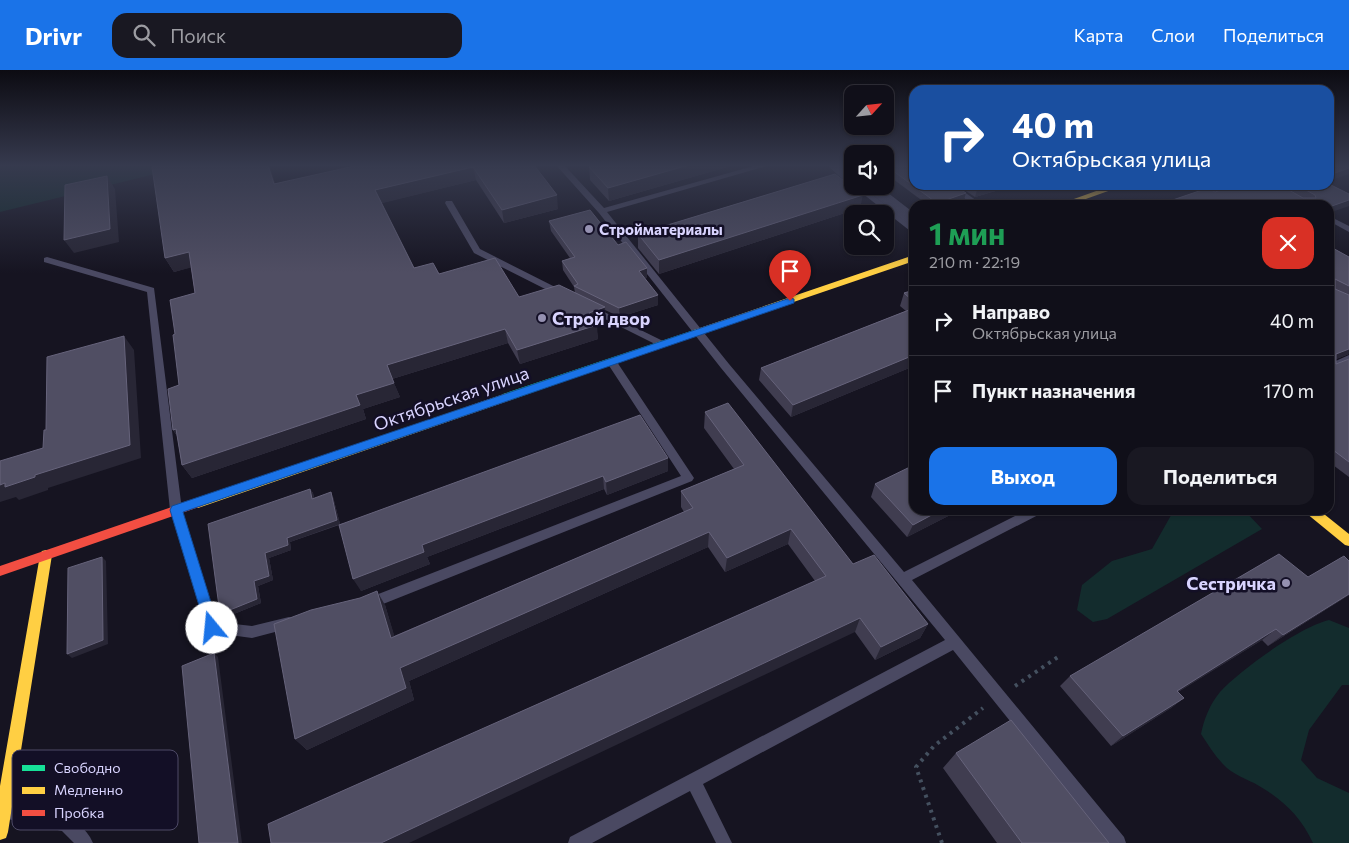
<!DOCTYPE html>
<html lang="ru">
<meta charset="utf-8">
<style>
:root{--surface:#100f19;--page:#191822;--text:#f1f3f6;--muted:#9c9ca2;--line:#302f38;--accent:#1a73e8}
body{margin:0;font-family:Commissioner,sans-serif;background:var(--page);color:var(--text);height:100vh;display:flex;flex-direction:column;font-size:19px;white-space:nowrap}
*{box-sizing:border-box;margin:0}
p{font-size:16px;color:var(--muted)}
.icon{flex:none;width:28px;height:28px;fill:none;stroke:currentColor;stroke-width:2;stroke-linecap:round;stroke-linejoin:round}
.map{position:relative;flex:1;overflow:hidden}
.side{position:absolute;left:909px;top:130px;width:425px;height:315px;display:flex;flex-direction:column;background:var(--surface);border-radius:15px;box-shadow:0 1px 4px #0004,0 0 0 1px var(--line)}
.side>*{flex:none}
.hud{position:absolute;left:909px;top:15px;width:425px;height:105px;border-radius:15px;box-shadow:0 1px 4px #0004,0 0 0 1px var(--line);background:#1a4fa0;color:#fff;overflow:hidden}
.needle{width:32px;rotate:63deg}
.tools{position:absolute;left:844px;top:15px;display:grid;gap:10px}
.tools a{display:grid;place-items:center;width:50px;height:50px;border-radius:10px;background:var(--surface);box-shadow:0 1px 4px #0004,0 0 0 1px var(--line);font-size:25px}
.pin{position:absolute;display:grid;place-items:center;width:42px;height:42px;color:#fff;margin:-51px -21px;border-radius:50% 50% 50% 0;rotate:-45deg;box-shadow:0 0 5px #0007}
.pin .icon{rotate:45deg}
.me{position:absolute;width:55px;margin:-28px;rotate:343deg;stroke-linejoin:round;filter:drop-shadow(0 0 4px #0008)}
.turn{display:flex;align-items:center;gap:18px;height:105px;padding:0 20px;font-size:22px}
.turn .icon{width:65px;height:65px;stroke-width:2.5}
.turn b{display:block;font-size:35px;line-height:42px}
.round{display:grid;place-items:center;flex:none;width:52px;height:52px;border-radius:15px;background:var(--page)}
.head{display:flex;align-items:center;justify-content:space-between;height:85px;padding:0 20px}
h1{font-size:30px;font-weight:700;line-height:38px;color:#1e9e55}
.action{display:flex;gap:10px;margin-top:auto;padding:10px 20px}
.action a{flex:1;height:58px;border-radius:15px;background:var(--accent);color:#fff;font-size:20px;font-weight:700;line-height:58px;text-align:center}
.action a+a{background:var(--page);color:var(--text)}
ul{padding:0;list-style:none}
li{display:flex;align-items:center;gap:15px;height:70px;padding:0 20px;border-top:1px solid var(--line)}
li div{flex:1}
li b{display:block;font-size:19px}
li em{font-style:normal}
header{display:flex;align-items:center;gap:30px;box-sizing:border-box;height:70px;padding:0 25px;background:var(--accent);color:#fff}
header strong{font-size:24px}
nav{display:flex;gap:28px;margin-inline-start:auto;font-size:18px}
.search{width:350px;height:45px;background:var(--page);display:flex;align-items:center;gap:12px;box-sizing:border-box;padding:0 18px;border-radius:15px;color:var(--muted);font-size:19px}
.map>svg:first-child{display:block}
</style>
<header>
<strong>Drivr</strong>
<div class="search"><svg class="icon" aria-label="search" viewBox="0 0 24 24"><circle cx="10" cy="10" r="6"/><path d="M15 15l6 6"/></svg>Поиск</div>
<nav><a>Карта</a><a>Слои</a><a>Поделиться</a></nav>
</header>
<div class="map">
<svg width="1349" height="773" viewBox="0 0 1349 773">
<rect width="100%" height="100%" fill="#161421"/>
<path fill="#132c2d" d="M0,95H192L0,142Z
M1174,440H1244L1262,459L1107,549L1093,552L1077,540L1082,515L1112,491L1152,479Z
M1329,550L1349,558V615H1342L1309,660L1301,690L1317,708L1349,723V773H1313C1300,745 1281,728 1254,713C1245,709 1234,704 1227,698C1216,688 1209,676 1201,664C1204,649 1210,634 1220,622C1241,599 1300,557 1329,550Z"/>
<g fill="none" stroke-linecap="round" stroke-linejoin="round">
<path stroke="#44505f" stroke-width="4" stroke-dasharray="3 5" stroke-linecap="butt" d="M1015,616L1058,587
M942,773L916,697L934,676L983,638"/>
<path fill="#4a4962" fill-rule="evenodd" d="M556,95H564L604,138L757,95H770L607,142L729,294L904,502L1027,440H1044L1042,443L912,510L1124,767L1126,773H1108L953,580L703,714L732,773H716L690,721L592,773H568L570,767L945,570L721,298L599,143Z
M827,95H836L852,109V115H849Z
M945,115H954L983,135H974Z
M853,116H862L914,158V164Z
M446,131H452L480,179L567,223V227H561L474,183L445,133Z
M1329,146L1349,156V162L1329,151Z
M47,187L154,218L182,440L217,552L252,556L289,547L294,549L296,553L294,557L252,568L207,562L170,440L147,222L44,192V188Z
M592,236L665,272L667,274L662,277L659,276L589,241L587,239Z
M1349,285V292L1329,301V294Z
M611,288L615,289L692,405L694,408L692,411L373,538L368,540L363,538L361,534L363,530L681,406L606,291Z
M9,734C38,740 80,741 93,773H74L62,761L3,748L1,742L3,736Z"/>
<path fill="#4a4962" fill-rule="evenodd" d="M835,95H851L852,107L847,106Z
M862,116H879L914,143V156L908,154Z"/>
<path fill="#16e098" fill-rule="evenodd" d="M697,259L702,262L700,264L511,330H503L502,327L503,324Z"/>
<path fill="#ffcf43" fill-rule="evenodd" d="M1113,115H1125L1069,135H1057Z
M914,185V191L700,264L697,265L692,262L694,260Z
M507,323L511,324L512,327L511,330L198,438L194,436L192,433L194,430Z
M1304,440H1319L1349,464V476L1345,475L1306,443Z
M46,480L50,481L52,485L8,762L6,768L0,770V716L40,485L42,481Z"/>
<path fill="#f24e42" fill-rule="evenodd" d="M198,428L202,430L204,433L202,436L0,506V496Z"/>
</g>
<path fill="#403d50" d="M160,95H269L275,114L359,95H534L558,139L504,153L476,110L381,133L414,198L439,204L519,227L575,223L574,217L563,200L562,191L570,188L551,161L549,151L618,175L647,208H645L658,235L620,247L605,240L606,252L596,255L598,269L520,294L508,273L392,309L400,327L363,339L366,349L192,408L182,395L177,366L173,360L179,315L175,264L195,223L191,197L174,202L165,188Z
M734,95L609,131L590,110L589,97Z
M885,95L964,130L950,135H928L885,103Z
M957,115H1016L975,127Z
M1233,115H1329L1349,136L1215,122Z
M860,138L659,204L638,178V164Z
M1329,176L1349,187V284L1336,289V294L1349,289V407L1329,392Z
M914,220V296L791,347L759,310L761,298L906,241L900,236L904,223Z
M705,342L853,494L928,554L920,568L875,590L855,562L815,511L788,474L725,502L708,477L409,611L414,630L307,680L295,669L360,528L385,535L394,566L684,442L681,437V421L734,399L704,358Z
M668,388V401L607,425L604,419L427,487L430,494L361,521L339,455L290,472L291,480L269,488L273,510L258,516L261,533L224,548L310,419L313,423L314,428L333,427L340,454Z
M875,414L960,440L907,467L871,427Z
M1308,507L1349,525L1268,576L1262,570L1178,622L1184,628L1171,638L1111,676L1060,616L1070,606Z
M956,683L1109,773H997L943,698Z"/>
<path fill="#282635" d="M268,95H269L280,128L274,114Z
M689,95H734L609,131L608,118Z
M473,97L476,110L379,134L375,120Z
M1349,98V104L1329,111V105Z
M107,106L115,119L119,172L74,183L64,170Z
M994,115H1016L975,127L977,120Z
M966,123L964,130L950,135H936L937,133Z
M557,125L558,139L504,153L502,140Z
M863,125L860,138L659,204V190Z
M1349,130V136L1329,143V137Z
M189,182L197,196L174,202L165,188Z
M647,198V208L639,210V201Z
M658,225V235L620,247L619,238Z
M605,237L606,252L590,257L589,243Z
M597,255L598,269L520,294L517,280Z
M505,259L508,273L392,309L387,295Z
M124,266L134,280L141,388L48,418V420L19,430L16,427L0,432V415L35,405Z
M1349,279V284L1329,292L1336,284Z
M914,285V296L791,347L793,335Z
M394,313L400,327L363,339L366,349L192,408L182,395L356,325Z
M176,359L183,374L173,360Z
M668,388V401L607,425L606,412Z
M603,406L604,419L427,487L430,494L361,521L353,509L422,475Z
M310,419L313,423L315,433L312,429Z
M331,422L333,427L340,454L290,472L291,480L269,488L273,510L258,516L261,533L224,548L220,544L254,511L265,483L287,468Z
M941,440H960L907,467L913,455Z
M791,459L788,474L725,502L727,488Z
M709,462L708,477L409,611L414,630L307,680L295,669L400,598Z
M102,487L106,491L108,574L72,588L67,584Z
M377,521L385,535L399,581L391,568Z
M1349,524V525L1268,576L1283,565Z
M860,548L855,562L409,773H381Z
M928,554L920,568L875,590L881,577Z
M1276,559L1262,570L1164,631L1177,621Z
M214,583L218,587L242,773H238Z
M1184,628L1171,638L1111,676L1123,666Z"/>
<path fill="#504e63" stroke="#66637b" d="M160,95H268L274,114L359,95H534L557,125L502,140L473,97L375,120L414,198L433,193L439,204L495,188L519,227L559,215L605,237L589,243L597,255L517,280L505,259L387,295L394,313L356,325L360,335L182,395L176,359L173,360L168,319L179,315L173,265L175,264L170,230L195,223L189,182L165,188L152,97Z
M596,95H689L608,118L589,97Z
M885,95H914V115H954L966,123L937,133Z
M1329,95H1349V98L1329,105Z
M835,104L863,125L659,190L638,164Z
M107,106L110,159L64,170L65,115Z
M1329,114L1349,124V130L1329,137V135H1158L1208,118L1215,122L1233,115H1280L1303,128H1316L1315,125L1297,115H1329Z
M970,115H994L977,120Z
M590,140L618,175L626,172L647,198L639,201L658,225L619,238L574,216L578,214L562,191L575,187L549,151Z
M1329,176L1349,187V216L1335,209V219L1349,225V279L1336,284V294L1349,289V392L1329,377Z
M914,220V232L904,223Z
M914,238V285L793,335L761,298Z
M124,266L130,375L35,405V407L5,417V413L0,415V391L43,378L44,360H46L47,287Z
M728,333L853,494L874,485L928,554L881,577L860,548L381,773H271L268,754L826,506L791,459L727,488L709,462L400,598L406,618L295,669L274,554L311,540L360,528L377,521L391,568L693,438L681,421L744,395L705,342Z
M640,345L668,388L606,412L603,406L422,475L424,482L353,509L339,455Z
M914,395V440H941L913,455L875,414Z
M310,419L312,429L331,422L337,450L287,468L288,475L265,483L269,506L254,511L257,529L220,544L208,454Z
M1279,484L1308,507L1344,486L1349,491V524L1283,565L1276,559L1177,621L1184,628L1123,666L1070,606Z
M102,487L103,570L67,584L68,498Z
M214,583L238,773H199L182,596Z
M1011,650L1109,773H1022L956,683Z"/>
<linearGradient id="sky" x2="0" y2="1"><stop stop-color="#0c0b12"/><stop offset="0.47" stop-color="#363a4e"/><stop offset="1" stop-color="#363a4e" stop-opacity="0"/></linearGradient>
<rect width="1349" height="203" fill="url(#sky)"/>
<path fill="#1a73e8" stroke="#114b97" d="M790,228L794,229V233L183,442L219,558L217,562L212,564L207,562L170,440L172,436Z"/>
<g fill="#9591b1" stroke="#130f26" stroke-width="2">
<circle cx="589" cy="159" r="5"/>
<circle cx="542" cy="248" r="5"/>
<circle cx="1286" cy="513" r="5"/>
</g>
<g text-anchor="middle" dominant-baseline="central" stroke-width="5" stroke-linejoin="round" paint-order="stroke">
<g font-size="15" font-weight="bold" fill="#d9d4ff" stroke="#130f26" text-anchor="start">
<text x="599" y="159">Стройматериалы</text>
</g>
<g font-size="18" font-weight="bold" fill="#d9d4ff" stroke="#130f26" text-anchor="start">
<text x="552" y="248">Строй двор</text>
<text x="1276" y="513" text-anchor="end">Сестричка</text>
</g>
<g font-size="18" fill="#d9d4ff" stroke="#130f26">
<text transform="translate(451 328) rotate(-19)">Октябрьская улица</text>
</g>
</g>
<rect x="12" y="680" width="166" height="80" rx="8" fill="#130f26" stroke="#4e4a67" stroke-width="1"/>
<rect x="22" y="695" width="23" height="6" fill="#16e098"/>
<rect x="22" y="717" width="23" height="7" fill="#ffcf43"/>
<rect x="22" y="740" width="23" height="6" fill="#f24e42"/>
<g font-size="14" fill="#d9d4ff">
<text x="54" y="703">Свободно</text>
<text x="54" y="725">Медленно</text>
<text x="54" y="748">Пробка</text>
</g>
</svg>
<div class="tools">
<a><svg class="needle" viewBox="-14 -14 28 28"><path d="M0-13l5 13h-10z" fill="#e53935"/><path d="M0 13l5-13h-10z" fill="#9c9ca2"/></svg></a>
<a><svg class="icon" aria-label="sound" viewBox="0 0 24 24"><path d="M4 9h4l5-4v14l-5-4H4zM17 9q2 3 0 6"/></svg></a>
<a><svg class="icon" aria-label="search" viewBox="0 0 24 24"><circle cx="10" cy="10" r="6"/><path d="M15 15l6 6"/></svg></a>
</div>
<div class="pin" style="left:790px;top:231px;background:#d93025"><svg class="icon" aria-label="arrive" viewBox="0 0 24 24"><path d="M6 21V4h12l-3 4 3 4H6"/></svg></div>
<svg class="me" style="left:212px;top:558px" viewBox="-20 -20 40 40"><circle r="19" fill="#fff"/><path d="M0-13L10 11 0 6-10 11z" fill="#1a73e8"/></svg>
<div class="hud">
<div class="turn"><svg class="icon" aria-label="right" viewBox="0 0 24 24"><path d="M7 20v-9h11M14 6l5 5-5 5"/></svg><div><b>40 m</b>Октябрьская улица</div></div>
</div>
<section class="side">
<div class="head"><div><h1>1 мин</h1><p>210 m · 22:19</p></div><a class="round" style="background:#d93025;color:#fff"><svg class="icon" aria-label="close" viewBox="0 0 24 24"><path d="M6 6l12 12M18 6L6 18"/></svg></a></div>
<ul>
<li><svg class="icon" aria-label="right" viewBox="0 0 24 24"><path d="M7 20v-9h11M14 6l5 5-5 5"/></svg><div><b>Направо</b><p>Октябрьская улица</p></div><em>40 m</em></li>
<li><svg class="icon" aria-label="arrive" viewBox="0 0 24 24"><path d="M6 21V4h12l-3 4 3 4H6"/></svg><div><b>Пункт назначения</b></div><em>170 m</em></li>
</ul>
<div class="action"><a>Выход</a><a>Поделиться</a></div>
</section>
</div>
